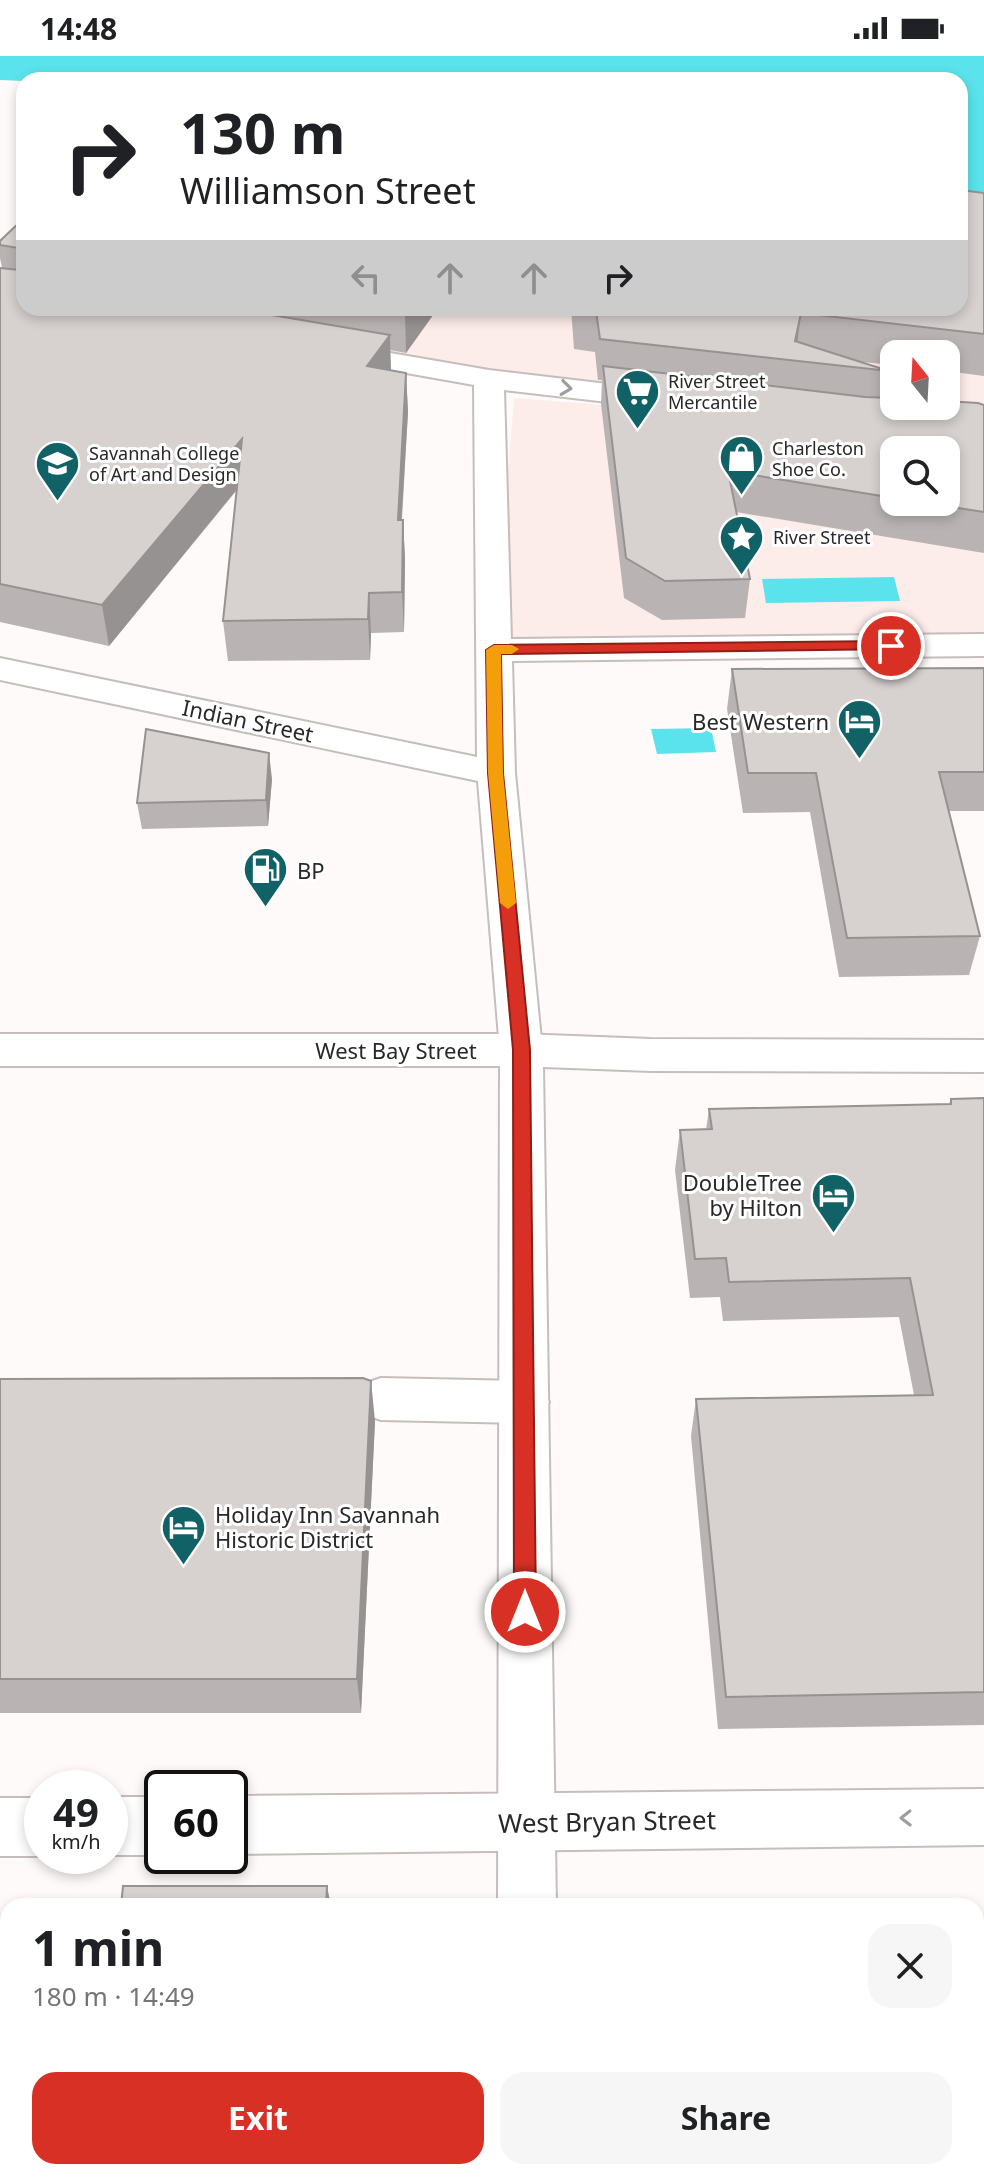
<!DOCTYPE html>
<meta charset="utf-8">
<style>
:root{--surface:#fff;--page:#f6f6f6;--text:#202124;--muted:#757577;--accent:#d93025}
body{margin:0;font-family:"Noto Sans",sans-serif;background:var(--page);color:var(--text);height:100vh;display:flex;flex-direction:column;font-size:30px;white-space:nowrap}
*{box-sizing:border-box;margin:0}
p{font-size:26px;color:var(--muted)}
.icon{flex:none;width:44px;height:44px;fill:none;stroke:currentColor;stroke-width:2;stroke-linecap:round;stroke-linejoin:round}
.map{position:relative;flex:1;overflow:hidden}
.panel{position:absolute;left:0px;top:1842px;width:984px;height:282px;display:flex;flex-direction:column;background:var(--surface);border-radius:24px 24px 0 0;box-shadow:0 4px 12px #0003}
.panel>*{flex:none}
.hud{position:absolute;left:16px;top:16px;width:952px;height:244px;border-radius:24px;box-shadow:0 4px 12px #0003;background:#fff;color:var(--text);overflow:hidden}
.needle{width:52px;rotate:342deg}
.tools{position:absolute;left:880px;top:284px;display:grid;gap:16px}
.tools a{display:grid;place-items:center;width:80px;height:80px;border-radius:16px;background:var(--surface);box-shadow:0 4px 12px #0003;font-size:40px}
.speed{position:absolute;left:24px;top:1714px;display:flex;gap:16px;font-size:40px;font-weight:700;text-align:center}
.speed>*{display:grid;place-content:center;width:104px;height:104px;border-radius:50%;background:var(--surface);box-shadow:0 4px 12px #0003;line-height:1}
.speed small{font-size:20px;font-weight:400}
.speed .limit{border:4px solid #111;border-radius:12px;background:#fff;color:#111}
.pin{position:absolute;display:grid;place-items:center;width:68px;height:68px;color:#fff;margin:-34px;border:4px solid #fff;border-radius:50%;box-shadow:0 2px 8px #0007}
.me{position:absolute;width:88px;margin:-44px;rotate:0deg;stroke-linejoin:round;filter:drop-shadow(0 0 6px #0008)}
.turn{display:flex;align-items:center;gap:28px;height:168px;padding:0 32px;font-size:36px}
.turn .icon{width:104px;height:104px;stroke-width:2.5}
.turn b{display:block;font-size:56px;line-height:68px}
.lanes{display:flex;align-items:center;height:76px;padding:0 32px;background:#0003;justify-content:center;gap:40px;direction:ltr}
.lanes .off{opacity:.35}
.round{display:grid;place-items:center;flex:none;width:84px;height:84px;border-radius:24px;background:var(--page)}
.overview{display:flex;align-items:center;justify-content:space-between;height:136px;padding:0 32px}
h1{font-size:48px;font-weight:700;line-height:60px}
.action{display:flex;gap:16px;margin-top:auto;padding:16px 32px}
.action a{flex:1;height:92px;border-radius:24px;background:var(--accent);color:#fff;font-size:32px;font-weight:700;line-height:92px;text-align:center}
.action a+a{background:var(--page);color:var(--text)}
.status{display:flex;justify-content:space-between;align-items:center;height:56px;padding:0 40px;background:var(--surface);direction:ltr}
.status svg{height:22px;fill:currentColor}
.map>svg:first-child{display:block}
</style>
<div class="status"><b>14:48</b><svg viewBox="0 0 49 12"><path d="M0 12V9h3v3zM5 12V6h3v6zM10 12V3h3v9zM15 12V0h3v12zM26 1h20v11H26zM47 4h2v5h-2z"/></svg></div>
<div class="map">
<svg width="984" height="2123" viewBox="0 0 984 2123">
<rect width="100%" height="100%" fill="#fefafa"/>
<path fill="#fcecea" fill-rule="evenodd" d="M984,154V357L489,323L116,252H960ZM894,298H946V350H894Z
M514,342L984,378V595L494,594ZM894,394H946V446H894Z"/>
<path fill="#5ae3ec" d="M0,0H984V154L960,150V24H243L219,19L212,24L24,25L0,24Z
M894,521L900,545L766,547L762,523Z
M711,672L716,696L657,698L651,673Z"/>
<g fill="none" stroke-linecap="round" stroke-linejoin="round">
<defs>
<path id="street" d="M332,287L489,314L659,334L670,337L674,343L670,349L659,352L504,334L511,583L984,578V600L512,605L515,717L542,994L536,1005L521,1010L506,1005L500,994L478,725L0,624V602L477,701L474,329L322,302L317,296L322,290Z
M381,1322L524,1325L541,1331L549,1346L541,1361L524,1367L381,1364L364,1358L356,1343L364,1328Z
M984,1733V1789L230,1798V1740Z
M110,1741H162V1799H110Z
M0,1742H42V1800H0Z"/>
<path id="primary" d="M0,978H521L651,983L984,984V1016L651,1015L543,1011L556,1850H498L500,1010H0Z
M497,2116H561V2123H497Z"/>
</defs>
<use href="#street" stroke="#c5bebd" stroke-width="4"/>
<use href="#primary" stroke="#c5bebd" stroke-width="4"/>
<use href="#street" fill="#fff" fill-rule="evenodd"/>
<use href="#primary" fill="#fff" fill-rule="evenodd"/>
</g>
<path fill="#b9b4b3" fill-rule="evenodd" d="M984,137V320L946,315V298H894V309L861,306L889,315L885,342L984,349V497L736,456L750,523L745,562L662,564L624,542L601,348L602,324H598L595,296L574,293L571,252H960ZM894,394L946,446H894Z
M24,162V252H438L406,297L390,294L391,314L406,317L408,356L402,464H403L405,503L404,576L371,577L370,604L228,605L223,565L237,434L109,590L0,566V212H2L0,202V185Z
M984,612V755H949L980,880L969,919L839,921L810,756L743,757L727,653L732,613Z
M272,723L268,770L142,773L137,747Z
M984,1042V1669L718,1673L691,1380L696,1343L914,1339L899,1261L723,1265L720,1241L690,1242L675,1114L680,1074H706L709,1053L949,1048L951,1043Z
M0,1323L375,1365L361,1657H0Z"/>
<path fill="#969292" d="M410,252H438L406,297L405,258Z
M801,257L796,298L795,285Z
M390,279L391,318L367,310Z
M406,317L408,356L399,503L398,464Z
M242,383L246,422L109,590L102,549Z
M403,464L405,503L404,576L402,536Z
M369,537L371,577L370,604L368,563Z
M269,697L272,723L268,770L266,744Z
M371,1325L375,1365L361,1657L357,1623Z
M327,1830L331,1850H326Z"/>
<path fill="#d7d1d0" stroke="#969292" stroke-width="2" d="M960,134L984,137V278L801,257L795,285L889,315L600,283L596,255L576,252H960Z
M24,162V252H230L390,279L367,310L406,317L398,464H403L402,536L369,537L368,563L223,565L242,383L102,549L0,528V212L19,214V192L0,189V185Z
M368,252H410L405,258Z
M603,310L865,341L894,342V350H946V345L978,347L984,349V456L919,446H946V394H894V442L728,415L750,523L665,525L626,502Z
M984,612V716H939L980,880L847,882L816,717H748L732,613Z
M146,673L269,697L266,744L137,747Z
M984,1042V1636L726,1641L696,1343L933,1339L910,1222L729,1226L726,1202L695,1203L680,1074L712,1073L709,1053L951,1048V1043Z
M363,1322L371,1325L357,1623H0V1323Z
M123,1830H327L326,1850H121Z"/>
<defs><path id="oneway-chevron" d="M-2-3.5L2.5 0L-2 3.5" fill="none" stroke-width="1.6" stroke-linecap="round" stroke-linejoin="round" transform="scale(2)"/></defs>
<g stroke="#9f9e9e">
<use href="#oneway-chevron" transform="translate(566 332) rotate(7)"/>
<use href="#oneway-chevron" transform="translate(906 1762) rotate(179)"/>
</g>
<path fill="#d93025" stroke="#8d1f18" stroke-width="2" d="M891,585L898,590L896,593L501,598L503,717L530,994L536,1556L533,1563L525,1566L518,1563L514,1556L513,994L488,717L486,594L494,589Z"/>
<path fill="#f59e0b" d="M494,589H512L519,593L512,598H501L503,717L516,847L508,853L500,847L488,717L486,594Z"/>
<defs>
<symbol id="supermarket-pin" viewBox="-11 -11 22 30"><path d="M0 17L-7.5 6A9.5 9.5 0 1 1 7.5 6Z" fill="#116267" stroke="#fff"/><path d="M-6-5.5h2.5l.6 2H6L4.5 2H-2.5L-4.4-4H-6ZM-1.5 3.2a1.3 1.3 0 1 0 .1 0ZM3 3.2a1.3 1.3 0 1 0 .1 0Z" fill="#fff"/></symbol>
<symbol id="shop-pin" viewBox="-11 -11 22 30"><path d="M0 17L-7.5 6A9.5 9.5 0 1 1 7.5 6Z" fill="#116267" stroke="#fff"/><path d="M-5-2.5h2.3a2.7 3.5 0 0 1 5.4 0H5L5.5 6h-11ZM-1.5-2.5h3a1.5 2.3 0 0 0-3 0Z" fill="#fff"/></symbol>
<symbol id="university-pin" viewBox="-11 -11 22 30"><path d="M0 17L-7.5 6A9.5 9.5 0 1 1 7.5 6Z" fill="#116267" stroke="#fff"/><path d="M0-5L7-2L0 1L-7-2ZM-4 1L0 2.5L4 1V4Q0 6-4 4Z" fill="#fff"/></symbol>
<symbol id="sight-pin" viewBox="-11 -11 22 30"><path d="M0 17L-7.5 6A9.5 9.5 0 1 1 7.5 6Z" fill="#116267" stroke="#fff"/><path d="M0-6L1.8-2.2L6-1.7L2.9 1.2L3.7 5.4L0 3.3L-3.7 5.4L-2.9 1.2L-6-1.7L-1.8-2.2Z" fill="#fff"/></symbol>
<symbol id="hotel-pin" viewBox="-11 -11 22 30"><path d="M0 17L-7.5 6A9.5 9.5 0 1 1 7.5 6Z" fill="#116267" stroke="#fff"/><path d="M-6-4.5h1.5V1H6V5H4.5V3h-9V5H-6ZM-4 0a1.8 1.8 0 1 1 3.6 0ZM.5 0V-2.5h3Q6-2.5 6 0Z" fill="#fff"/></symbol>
<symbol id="fuel-pin" viewBox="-11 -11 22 30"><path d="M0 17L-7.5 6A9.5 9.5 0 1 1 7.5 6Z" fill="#116267" stroke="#fff"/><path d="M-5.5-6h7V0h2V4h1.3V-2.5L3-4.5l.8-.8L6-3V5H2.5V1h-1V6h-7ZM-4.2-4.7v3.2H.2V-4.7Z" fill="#fff"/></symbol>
</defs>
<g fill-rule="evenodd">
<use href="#supermarket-pin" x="612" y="310" width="51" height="69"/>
<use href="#shop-pin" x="716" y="376" width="51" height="69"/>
<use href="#university-pin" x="32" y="382" width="51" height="69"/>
<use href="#sight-pin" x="716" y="456" width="51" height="69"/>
<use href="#hotel-pin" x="834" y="640" width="51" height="69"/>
<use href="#fuel-pin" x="240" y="788" width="51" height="69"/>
<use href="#hotel-pin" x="808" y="1114" width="51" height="69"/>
<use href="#hotel-pin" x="158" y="1446" width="51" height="69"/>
</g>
<g text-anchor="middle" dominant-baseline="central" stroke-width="6" stroke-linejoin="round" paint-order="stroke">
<g font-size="18" fill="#292727" stroke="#fff" text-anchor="start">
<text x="668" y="325">River Street<tspan x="668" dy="21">Mercantile</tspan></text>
<text x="772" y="392">Charleston<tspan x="772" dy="21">Shoe Co.</tspan></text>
<text x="89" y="397">Savannah College<tspan x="89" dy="21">of Art and Design</tspan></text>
<text x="773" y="481">River Street</text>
</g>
<g font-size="22" fill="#292727" stroke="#fff">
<text transform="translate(248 664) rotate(12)">Indian Street</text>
<text x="396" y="994">West Bay Street</text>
</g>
<g font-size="22" fill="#292727" stroke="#fff" text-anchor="end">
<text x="829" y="665">Best Western</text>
<text x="297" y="814" text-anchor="start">BP</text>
<text x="802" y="1126">DoubleTree<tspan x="802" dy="25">by Hilton</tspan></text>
<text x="215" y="1458" text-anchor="start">Holiday Inn Savannah<tspan x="215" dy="25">Historic District</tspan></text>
</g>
<g font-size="26" fill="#292727" stroke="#fff">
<text transform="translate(607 1765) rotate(-1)">West Bryan Street</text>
</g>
</g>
</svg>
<div class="tools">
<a><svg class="needle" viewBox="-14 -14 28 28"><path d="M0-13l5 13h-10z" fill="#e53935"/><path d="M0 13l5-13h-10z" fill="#757577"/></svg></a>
<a><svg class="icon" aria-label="search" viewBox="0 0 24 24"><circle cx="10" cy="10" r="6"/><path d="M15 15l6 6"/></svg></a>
</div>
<div class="speed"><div>49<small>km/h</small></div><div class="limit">60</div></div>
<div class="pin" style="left:891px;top:590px;background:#d93025"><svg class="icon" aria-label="arrive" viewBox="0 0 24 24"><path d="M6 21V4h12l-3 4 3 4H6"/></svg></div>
<svg class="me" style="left:525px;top:1556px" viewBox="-20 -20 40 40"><circle r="17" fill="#d93025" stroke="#fff" stroke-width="3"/><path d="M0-11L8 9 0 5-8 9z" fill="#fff"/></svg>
<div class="hud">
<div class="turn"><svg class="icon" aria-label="right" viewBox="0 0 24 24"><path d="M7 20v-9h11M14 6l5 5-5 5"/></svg><div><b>130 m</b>Williamson Street</div></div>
<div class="lanes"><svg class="icon off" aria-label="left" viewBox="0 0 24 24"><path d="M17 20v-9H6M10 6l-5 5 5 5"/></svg><svg class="icon off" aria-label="ahead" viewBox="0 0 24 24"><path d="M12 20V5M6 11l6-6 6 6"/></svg><svg class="icon off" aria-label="ahead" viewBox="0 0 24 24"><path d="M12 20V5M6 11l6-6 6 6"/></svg><svg class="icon" aria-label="right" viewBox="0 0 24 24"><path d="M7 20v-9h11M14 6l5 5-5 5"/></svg></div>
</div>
<section class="panel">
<div class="overview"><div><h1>1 min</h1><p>180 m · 14:49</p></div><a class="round"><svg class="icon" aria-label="close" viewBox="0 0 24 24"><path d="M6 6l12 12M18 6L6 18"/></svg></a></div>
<div class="action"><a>Exit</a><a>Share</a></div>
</section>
</div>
